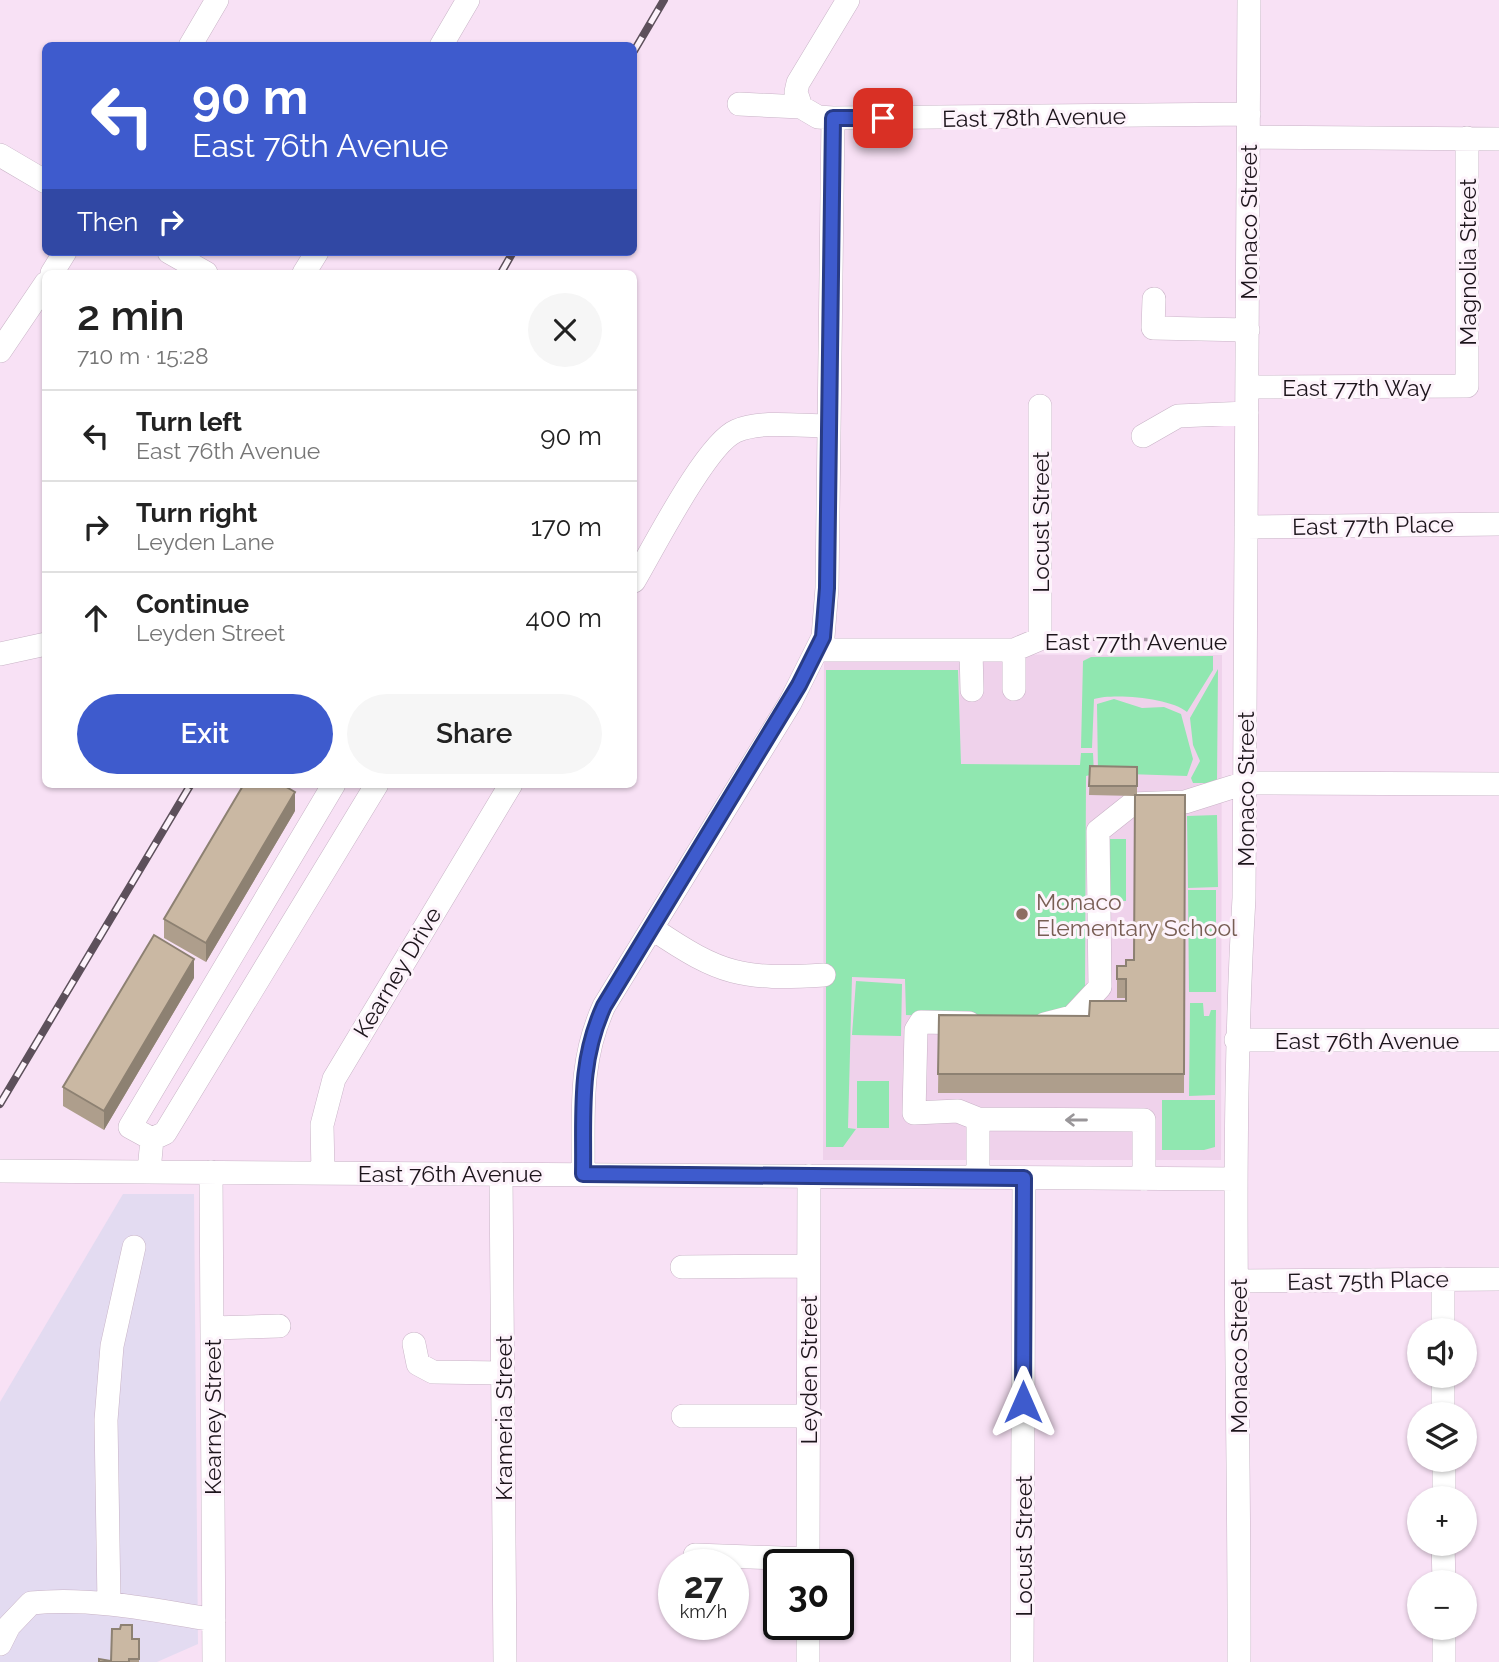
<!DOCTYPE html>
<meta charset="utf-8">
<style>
:root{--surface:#fff;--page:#f6f6f6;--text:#222;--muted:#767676;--line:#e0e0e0;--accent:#3e5bcd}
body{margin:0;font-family:Raleway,sans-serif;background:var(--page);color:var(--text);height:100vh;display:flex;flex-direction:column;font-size:26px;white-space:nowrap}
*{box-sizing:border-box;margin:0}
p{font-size:23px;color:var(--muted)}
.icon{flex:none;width:38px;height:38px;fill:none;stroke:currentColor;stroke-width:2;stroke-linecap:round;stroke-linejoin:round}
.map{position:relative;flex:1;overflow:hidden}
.panel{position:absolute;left:42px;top:270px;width:595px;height:518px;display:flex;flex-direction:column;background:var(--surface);border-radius:10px;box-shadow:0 2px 5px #0004}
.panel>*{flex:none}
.hud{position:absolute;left:42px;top:42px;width:595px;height:214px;border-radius:10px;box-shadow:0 2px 5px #0004;background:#3e5bcd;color:#fff;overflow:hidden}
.tools{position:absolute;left:1407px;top:1318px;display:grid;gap:14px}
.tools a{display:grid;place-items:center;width:70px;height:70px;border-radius:50%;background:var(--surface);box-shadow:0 2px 5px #0004;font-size:35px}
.speed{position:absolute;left:658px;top:1549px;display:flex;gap:14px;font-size:35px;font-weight:700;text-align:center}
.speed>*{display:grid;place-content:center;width:91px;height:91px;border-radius:50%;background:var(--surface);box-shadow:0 2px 5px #0004;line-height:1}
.speed small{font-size:18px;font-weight:400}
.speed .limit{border:4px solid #111;border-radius:10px;background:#fff;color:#111}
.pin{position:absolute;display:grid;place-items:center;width:60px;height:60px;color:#fff;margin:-30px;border-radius:14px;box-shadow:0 4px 10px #0006}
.me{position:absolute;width:77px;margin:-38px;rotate:0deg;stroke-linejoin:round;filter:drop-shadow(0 0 5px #0008)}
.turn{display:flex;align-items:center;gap:24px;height:147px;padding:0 35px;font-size:32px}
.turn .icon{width:91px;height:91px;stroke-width:2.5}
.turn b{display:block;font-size:49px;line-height:60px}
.then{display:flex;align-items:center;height:66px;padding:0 35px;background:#0003;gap:14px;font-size:26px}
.round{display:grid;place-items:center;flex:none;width:74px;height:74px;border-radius:37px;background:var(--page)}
.headline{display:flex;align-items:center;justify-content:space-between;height:119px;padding:0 35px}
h1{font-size:42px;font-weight:600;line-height:52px}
.button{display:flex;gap:14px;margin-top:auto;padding:14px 35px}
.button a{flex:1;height:80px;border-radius:42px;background:var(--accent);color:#fff;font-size:28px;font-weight:600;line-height:80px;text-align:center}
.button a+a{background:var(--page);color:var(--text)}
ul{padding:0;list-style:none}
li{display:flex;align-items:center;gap:21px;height:91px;padding:0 35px;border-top:2px solid var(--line)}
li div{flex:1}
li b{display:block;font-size:26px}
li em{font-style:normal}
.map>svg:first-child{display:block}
</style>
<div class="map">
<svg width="1499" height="1662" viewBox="0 0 1499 1662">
<rect width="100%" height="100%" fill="#f8e1f5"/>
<path fill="#e3dbf1" d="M123,1194H194L198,1644L157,1662H0V1402Z"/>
<path fill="#efd2eb" d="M824,654L1222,655L1221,1160H823Z"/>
<path fill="#90e7b0" d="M1213,656V670L1187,712C1171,698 1114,693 1094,699L1092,748H1081L1083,661L1091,657Z
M1218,669L1217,783H1193L1191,778L1200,761L1193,745L1190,718Z
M826,670H958L961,764L1080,765L1081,753H1093L1094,774L1086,776L1085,992L1070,1011L1038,1021L906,1015L905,979L852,977L848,1128L856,1129L843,1147H826Z
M1114,699L1142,708L1164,707L1181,714L1193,759L1187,776L1098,773L1097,704Z
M1217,815L1218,887L1188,888L1187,816Z
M1103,839H1126V901H1103Z
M1188,890H1216V992H1189Z
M856,981L902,984L901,1036L852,1035Z
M1190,1003H1203L1204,1016H1209L1211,1010H1216L1215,1095L1189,1096Z
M857,1081H889V1128H857Z
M1162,1100H1215V1147L1204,1150H1162Z"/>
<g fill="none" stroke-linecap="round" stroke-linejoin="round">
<defs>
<path id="minor" d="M190,46L217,0
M441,46L468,0
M739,104L801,107L818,117L833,118L1249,114
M801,107L796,92L798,83L848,0
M1249,137L1499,139
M0,155L46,182
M169,252L206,273
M52,273L65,252
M304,273L317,252
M1154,299L1153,328L1248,330
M0,351L46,283
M1247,387L1467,386V138
M1143,436L1178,416L1247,413
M1246,527L1499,524
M634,581C653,549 706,444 736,431C761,420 800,426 827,426
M818,650H1014L1040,639V406
M971,650L972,690
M1014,650V689
M0,654L46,644
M653,929C721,975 742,980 824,975
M969,1023L921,1022L916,1030L914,1113L958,1111L978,1119
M1045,1024L1072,1017L1100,987L1098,831L1132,804L1185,802L1245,783L1499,784
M1236,1040H1499
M152,1139L165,1133L377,784
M0,1171L1236,1179
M149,1171L152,1139L130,1127L334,784
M211,1172L214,1662
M323,1172L322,1125L334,1079L511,784
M501,1174L505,1662
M583,1174C584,1114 578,1063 604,1006L790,703L823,637L827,588L833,118
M978,1177V1119L1144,1120V1179
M682,1267L808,1266
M1443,1279V1330
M1237,1281L1499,1279
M212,1328L279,1326
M414,1344L418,1364L433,1372L503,1373
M1443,1376V1414
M683,1416H808
M1444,1460V1498
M1443,1544L1444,1582
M695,1555L808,1559
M808,1564L809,1176
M109,1603L106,1420L112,1346L134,1247
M0,1644L9,1626L31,1603C93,1597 153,1610 214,1620
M808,1662V1624
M1022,1662L1024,1178
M1239,1662C1240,1407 1229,1152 1244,898L1249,0
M1444,1662V1628"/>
</defs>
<use href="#minor" stroke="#c8b3c6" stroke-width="24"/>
<path stroke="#a08f9e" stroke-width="3.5" stroke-dasharray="3.5 5" stroke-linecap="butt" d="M1059,639L1226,640"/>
<use href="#minor" stroke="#fff" stroke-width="23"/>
<defs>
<path id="rail" d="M634,51L664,0
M501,273L513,252
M0,1104L191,784"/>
</defs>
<use href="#rail" stroke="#5d505b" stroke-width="8"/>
<use href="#rail" stroke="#fdf3fb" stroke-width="5" stroke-dasharray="16" stroke-linecap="butt"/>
</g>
<path fill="#ae9e8c" d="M1090,766L1137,767V795H1185L1184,1093H938L939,1015L1089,1016L1126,1001V998H1117V966H1126L1134,960L1135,796L1089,795Z
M295,811L206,962L164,938V919Z
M194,978L104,1130L63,1106V1087Z
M132,1639H139V1662H111Z"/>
<path fill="#8d8172" d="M295,792V811L206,962V943Z
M194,959V978L104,1130V1111Z"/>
<path fill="#cab8a3" stroke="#8d8172" stroke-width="2" d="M1090,766L1137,767V786H1089Z
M244,784H281L295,792L206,943L164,919Z
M1135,795H1185L1184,1074H938L939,1015L1089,1016L1090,1001H1126V979H1117V966H1126V960H1134Z
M154,935L194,959L104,1111L63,1087Z
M121,1625H132V1639H139V1659H129V1662H111L112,1629H120Z
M99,1659L110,1661L109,1662H99Z"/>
<defs><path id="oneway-shaft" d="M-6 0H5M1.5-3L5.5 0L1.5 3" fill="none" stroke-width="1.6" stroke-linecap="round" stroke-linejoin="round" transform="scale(1.75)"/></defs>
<use stroke="#999699" href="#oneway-shaft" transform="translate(1076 1120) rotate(-180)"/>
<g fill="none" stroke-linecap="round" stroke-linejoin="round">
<defs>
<path id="route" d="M883,118H833L827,588L823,637L799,685L604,1006C578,1063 584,1114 583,1174L1024,1178L1023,1402"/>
</defs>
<use href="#route" stroke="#283b85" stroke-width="18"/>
<use href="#route" stroke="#3e5bcd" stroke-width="12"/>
</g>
<circle fill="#8d6e63" stroke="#fdf3fb" stroke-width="2.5" cx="1022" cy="914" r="7"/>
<g text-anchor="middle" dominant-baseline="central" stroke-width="6" stroke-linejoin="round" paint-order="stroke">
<g font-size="23" fill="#1d151c" stroke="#fdf3fb">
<text transform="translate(1034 117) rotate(-1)">East 78th Avenue</text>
<text transform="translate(1248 222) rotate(-90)">Monaco Street</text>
<text transform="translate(1467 262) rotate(-90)">Magnolia Street</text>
<text x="1357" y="387">East 77th Way</text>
<text transform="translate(1040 522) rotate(-90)">Locust Street</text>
<text transform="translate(1373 525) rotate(-1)">East 77th Place</text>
<text x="1136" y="641">East 77th Avenue</text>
<text transform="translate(1245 789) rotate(-90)">Monaco Street</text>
<text transform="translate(397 972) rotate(-59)">Kearney Drive</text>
<text x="1367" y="1040">East 76th Avenue</text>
<text x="450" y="1173">East 76th Avenue</text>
<text transform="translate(1368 1280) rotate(-1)">East 75th Place</text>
<text transform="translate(1238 1356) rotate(-90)">Monaco Street</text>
<text transform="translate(808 1370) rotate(-90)">Leyden Street</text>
<text transform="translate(212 1417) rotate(-90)">Kearney Street</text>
<text transform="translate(503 1418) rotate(-90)">Krameria Street</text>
<text transform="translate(1023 1546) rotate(-90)">Locust Street</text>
</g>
<g font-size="23" fill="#785e54" stroke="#fdf3fb" text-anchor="start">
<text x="1036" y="901">Monaco<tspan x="1036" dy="26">Elementary School</tspan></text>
</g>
</g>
</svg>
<div class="tools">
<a><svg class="icon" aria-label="sound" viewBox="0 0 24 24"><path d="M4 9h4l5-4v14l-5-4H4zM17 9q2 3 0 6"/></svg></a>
<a><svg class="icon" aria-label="layers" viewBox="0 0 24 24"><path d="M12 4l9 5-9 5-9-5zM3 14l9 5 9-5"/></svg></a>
<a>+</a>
<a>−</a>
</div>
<div class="speed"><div>27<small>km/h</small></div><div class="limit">30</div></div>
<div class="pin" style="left:883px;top:118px;background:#d93025"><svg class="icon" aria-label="arrive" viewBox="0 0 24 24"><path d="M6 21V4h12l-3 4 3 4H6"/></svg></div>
<svg class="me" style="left:1023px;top:1402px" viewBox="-20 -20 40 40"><path d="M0-17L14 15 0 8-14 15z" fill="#3e5bcd" stroke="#fff" stroke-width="4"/></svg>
<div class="hud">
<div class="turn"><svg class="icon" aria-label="left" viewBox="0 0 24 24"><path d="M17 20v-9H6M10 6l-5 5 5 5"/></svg><div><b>90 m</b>East 76th Avenue</div></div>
<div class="then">Then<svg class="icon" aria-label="right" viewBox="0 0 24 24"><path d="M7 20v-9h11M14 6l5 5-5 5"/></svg></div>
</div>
<section class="panel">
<div class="headline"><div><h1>2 min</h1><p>710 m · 15:28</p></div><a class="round"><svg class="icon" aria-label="close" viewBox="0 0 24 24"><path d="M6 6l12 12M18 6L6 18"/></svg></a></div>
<ul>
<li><svg class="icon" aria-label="left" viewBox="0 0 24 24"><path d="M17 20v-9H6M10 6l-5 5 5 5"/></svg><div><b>Turn left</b><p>East 76th Avenue</p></div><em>90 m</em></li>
<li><svg class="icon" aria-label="right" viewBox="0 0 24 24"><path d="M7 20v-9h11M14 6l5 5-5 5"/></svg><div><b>Turn right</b><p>Leyden Lane</p></div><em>170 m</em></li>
<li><svg class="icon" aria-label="ahead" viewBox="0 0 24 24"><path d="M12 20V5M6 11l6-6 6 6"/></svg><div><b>Continue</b><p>Leyden Street</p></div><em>400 m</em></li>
</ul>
<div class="button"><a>Exit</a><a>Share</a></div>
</section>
</div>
